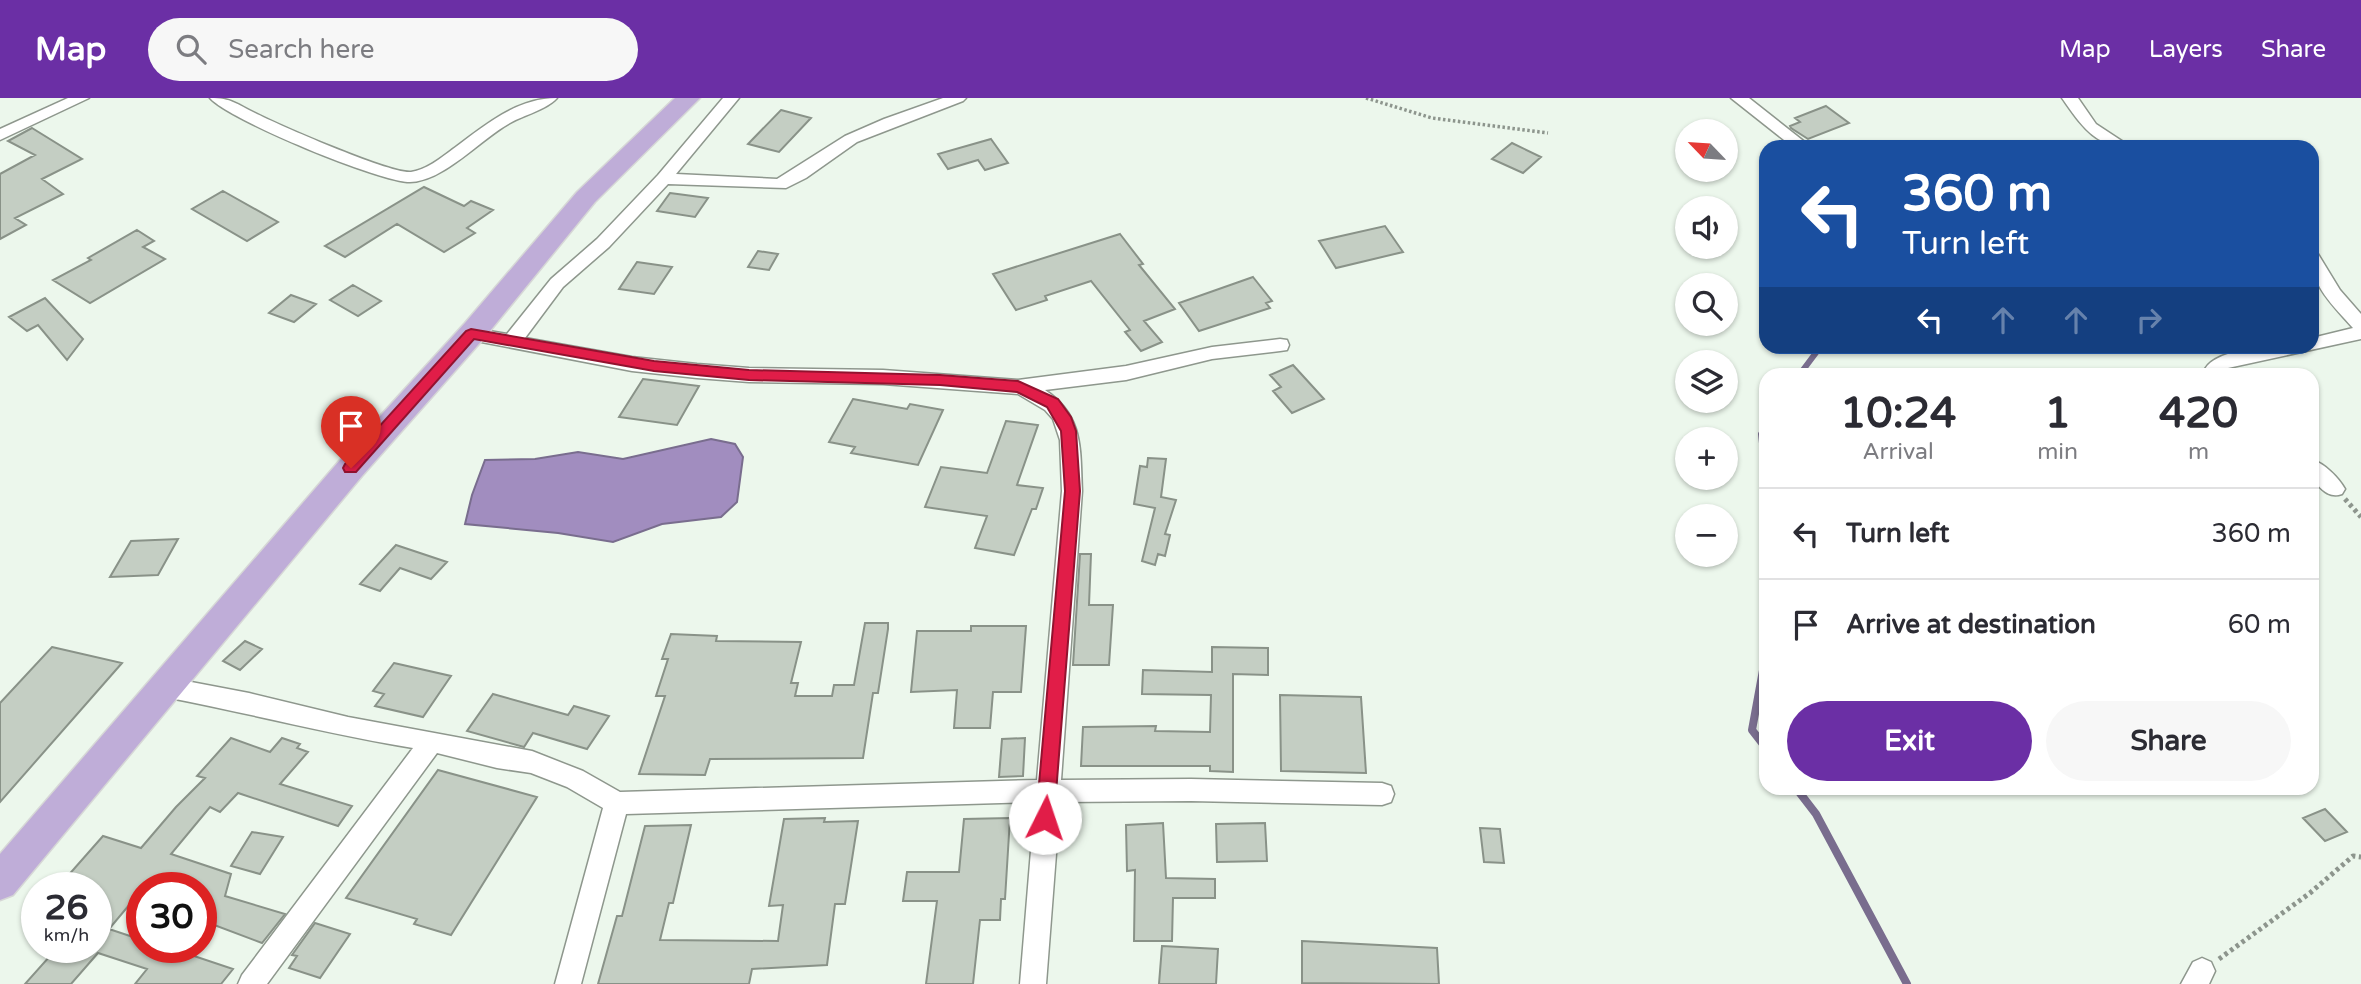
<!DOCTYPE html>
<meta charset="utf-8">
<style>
:root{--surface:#fff;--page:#f7f7f7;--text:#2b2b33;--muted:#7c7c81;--line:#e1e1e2;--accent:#6b2fa5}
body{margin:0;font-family:"Varela Round",sans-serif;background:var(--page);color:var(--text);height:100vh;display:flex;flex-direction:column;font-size:26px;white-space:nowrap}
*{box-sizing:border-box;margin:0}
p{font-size:23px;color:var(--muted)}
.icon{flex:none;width:38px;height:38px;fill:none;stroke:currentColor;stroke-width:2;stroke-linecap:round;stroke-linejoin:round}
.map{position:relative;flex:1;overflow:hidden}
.side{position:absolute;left:1759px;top:270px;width:560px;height:427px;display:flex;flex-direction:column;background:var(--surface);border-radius:21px;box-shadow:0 2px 5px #0004}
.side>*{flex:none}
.top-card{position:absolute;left:1759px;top:42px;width:560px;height:214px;border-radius:21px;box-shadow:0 2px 5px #0004;background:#1a4fa0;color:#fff;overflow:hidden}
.needle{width:46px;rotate:295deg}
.controls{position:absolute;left:1675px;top:21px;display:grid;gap:14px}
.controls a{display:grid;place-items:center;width:63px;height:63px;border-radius:50%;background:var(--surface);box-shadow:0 2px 5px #0004;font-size:35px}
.speed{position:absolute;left:21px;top:774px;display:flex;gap:14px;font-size:35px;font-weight:700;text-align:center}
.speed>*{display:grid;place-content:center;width:91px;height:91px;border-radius:50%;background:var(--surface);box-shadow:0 2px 5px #0004;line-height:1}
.speed small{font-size:18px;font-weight:400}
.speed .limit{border:10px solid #d22;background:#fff;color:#111}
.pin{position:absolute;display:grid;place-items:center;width:60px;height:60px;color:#fff;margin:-72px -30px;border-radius:50% 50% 50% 0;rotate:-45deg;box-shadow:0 0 7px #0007}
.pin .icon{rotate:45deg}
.me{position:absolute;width:77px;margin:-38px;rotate:4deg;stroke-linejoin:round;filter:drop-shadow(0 0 5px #0008)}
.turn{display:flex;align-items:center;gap:24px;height:147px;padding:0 28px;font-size:32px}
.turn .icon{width:91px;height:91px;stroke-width:2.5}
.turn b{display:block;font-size:49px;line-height:60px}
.lanes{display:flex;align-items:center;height:66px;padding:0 28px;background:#0003;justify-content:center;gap:35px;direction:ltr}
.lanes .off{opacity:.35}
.eta{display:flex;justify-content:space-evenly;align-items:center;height:119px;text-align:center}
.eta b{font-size:42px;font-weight:700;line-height:49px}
.primary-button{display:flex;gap:14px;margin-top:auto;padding:14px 28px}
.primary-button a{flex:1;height:80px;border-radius:42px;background:var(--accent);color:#fff;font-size:28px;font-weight:700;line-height:80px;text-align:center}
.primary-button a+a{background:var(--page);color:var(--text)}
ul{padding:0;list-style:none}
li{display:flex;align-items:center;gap:21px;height:91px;padding:0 28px;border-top:2px solid var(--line)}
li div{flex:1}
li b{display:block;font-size:26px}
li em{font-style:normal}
header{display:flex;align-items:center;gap:42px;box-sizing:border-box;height:98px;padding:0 35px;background:var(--accent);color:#fff}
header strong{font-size:33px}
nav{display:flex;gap:38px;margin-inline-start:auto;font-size:24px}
.search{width:490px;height:63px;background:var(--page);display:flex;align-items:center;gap:18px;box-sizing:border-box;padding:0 24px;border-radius:38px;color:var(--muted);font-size:26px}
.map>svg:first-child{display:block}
</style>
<header>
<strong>Map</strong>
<div class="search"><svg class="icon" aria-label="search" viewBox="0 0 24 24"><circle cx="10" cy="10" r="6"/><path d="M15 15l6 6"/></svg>Search here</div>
<nav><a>Map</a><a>Layers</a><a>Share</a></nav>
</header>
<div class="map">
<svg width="2361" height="886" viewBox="0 0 2361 886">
<rect width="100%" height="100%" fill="#ecf7ec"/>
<path fill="#a18dbf" stroke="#796d8e" stroke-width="2" d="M711,341L735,346L743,359L737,404L721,419L662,426L613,444L558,435L465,426L472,397L485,362L535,361L578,354L623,361Z"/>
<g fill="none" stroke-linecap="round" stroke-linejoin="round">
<path stroke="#796d8e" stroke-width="6" d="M1800,276L1821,248
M1766,383L1761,336L1766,329"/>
<path stroke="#796d8e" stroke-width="8" d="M1765,381L1766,388
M1766,556L1752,632L1766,650
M1796,690L1816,716L1907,886"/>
</g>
<path fill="#c4cec3" stroke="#899288" stroke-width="2" d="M1826,8L1849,25L1808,41L1791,30L1790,28L1800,24L1795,20Z
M781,12L811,20L779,54L748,46Z
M32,30L82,61L42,81L63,96L15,120L26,127L0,141V76L35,57L8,43Z
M991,41L1008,65L985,72L978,62L948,71L938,56Z
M1512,45L1541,59L1523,75L1492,61Z
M424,89L464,108L471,103L493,112L467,130L475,135L444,154L397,126L345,159L325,148Z
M223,93L278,124L247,143L192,111Z
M670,95L708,100L695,119L657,113Z
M1385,128L1403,154L1336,170L1319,143Z
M137,132L154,143L143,149L165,161L90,205L53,182L91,162L88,160Z
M1120,136L1143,166L1139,167L1175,211L1144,223L1162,244L1141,253L1125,234L1130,232L1091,183L1045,198L1047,202L1016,212L993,176Z
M758,153L778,156L769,172L748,169Z
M637,164L672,169L654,196L619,191Z
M1253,179L1272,203L1266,205L1270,210L1199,233L1179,205Z
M353,187L381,203L358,218L330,202Z
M291,197L316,206L294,224L269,215Z
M45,200L83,241L67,262L38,227L27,233L9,219Z
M1293,267L1324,301L1292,315L1273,293L1281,289L1270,277Z
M643,281L699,288L677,327L619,319Z
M853,301L907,311L910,306L943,312L918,367L851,355L855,349L829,344Z
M1006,323L1038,327L1017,387L1043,390L1036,411H1032L1014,457L975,450L987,418L925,409L941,369L987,375Z
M1148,360L1166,361L1161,399L1176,402L1165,436L1170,437L1165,458L1158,456L1155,467L1142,463L1155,410L1134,406L1140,368L1147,369Z
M178,441L158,477L110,479L131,443Z
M396,447L447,464L431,481L400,470L380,493L360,486Z
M1080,456H1091L1089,507H1113L1109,567H1073Z
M865,525H888V531L878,595H873L863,660L710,661L705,677L639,676L665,598H656L668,561H662L671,536L717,538L716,543L801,544L791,585H798L795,598H832L834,587H854Z
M971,528H1026L1021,594H993L990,630H954L957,592L911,594L917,533H971Z
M245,543L262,551L240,572L223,563Z
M52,549L122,565L0,704V605Z
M1212,549L1268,550V577L1233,576V674L1210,673V668H1081L1083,629L1156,628L1155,633L1210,634L1211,597L1142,596L1143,572L1212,574Z
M394,565L451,578L423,619L375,608L384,596L373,593Z
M493,596L568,617L574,608L609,618L587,651L533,635L524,649L467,633Z
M1280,597L1361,599L1366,675L1281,673Z
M231,640L270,654L282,640L300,646L297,650L308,654L280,686L352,708L338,728L238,695L220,714L210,709L171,756L231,776L225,798L285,816L262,845L201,822V789H172L150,782L109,831L142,842V849H190L185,855L233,871L221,886H135L147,871L98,855L71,886H25L58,849H96V789H58L103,738L141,750L176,709L205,680L197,678Z
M1025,640L1023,678L999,679L1002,641Z
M438,672L537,699L451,837L414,826L417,821L346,800Z
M2325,711L2347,734L2325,743L2303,720Z
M825,720L824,724L858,723L845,806H835L827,867L752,871L749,886H598L617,818H622L645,728L691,727L673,805H669L660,842L778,843L783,807L769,808L784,721Z
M1010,720L1005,801H1001L1000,822H980L973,886H926L937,803H903L907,774H959L964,721Z
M1163,725L1166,780L1215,781V800H1173L1172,843H1134L1135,772L1127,773L1126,727Z
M1265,725L1267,763L1217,764L1216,726Z
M1480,730L1500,731L1504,765L1484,764Z
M252,734L283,739L260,776L231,768Z
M315,825L350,836L320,880L289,870L297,858L292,857Z
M1302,843L1437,850L1439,886L1302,885Z
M1162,848L1218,851L1216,886H1159Z"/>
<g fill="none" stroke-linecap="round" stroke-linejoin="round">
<defs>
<path id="street" d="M68,0H89L0,42V31Z
M210,0C232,0 236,6 255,15C279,27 390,76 411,74C426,72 441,60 453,51C484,28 516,0 557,0C546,12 524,17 510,25C482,40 443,84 410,84C380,84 229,22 210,0Z
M723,0H739L676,76L777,81L845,38L884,21L943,0H966L963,3L857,44L806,80L786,90L668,86L609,149L563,189L525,240L632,259L697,266L749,270L883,272L1018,282L1126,268L1212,249L1280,241L1287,242L1289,247L1287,252L1280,253L1212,261L1126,282L1045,292C1084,318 1080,351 1082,393L1061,682L1191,681L1382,685L1391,688L1394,696L1391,704L1382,707L1191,703L1060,704L1046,886H1020L1035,704L626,716L581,886H555L603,710L567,689L531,675L497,670L437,655L267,886H238L242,877L413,650C329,636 248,615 165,599L157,596L154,589L157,582L165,579L249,595L348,619L532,653L583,673L620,694L1037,682L1062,393L1060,342L1053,321L1045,312L1018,296L883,286L749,284L697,280L632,273L471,242L465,240L462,236L465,232L471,230L507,236L551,181L597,141L658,77Z
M1731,0H1749L1811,49H1793Z
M2062,0H2078L2096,26L2131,49C2094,49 2082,28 2062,0Z
M2312,154L2318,156L2340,192L2361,216V241L2228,270L2224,273L2225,276H2207L2205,271C2219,247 2286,248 2312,248V240L2353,230C2332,206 2310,188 2312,154Z
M2312,362C2324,365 2339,380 2345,391L2342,396C2328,401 2321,390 2312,381Z
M2202,860L2211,864L2215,873L2209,886H2181L2193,864Z"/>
<path id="primary" d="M675,0H700L595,104L485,239L362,378L13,797L0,802V756L340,362L465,225L577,94Z"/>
</defs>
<use href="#street" stroke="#8e978d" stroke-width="3"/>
<use href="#primary" stroke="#d6d7d6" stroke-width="3"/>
<path stroke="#8d958d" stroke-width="3.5" stroke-dasharray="2.5 2.5" stroke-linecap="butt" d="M1366,0L1432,20L1548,35"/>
<path stroke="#8d958d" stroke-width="5" stroke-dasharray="3.5 3.5" stroke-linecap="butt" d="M2345,401L2361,419
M2219,861L2310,795L2353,758L2361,759"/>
<use href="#street" fill="#fff" fill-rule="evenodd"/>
<use href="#primary" fill="#bfadd8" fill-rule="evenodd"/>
</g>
<path fill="#e11d48" stroke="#92132f" stroke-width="2" d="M471,231L654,263L749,272L940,277L1018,283L1058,301L1071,319L1076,333L1080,393L1054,720L1052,726L1045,729L1038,726L1036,720L1065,393L1061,333L1047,309L1017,294L940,287L749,282L654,273L474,241L356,374H345L343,370L345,366L466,233Z"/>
</svg>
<div class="controls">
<a><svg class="needle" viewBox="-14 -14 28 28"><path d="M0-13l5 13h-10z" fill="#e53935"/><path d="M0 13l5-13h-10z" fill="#7c7c81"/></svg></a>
<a><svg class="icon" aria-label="sound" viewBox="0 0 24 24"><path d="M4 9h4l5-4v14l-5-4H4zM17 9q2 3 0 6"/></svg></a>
<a><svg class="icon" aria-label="search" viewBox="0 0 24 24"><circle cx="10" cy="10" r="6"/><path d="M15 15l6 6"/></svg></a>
<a><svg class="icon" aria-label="layers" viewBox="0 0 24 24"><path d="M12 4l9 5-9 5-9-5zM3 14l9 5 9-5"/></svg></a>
<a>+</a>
<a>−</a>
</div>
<div class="speed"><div>26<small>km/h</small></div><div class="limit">30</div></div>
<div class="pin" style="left:351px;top:370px;background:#d93025"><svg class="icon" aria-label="arrive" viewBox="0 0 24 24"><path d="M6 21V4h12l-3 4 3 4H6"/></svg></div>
<svg class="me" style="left:1045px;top:720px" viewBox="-20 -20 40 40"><circle r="19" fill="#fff"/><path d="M0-13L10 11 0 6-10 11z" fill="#e11d48"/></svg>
<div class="top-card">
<div class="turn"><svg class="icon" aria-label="left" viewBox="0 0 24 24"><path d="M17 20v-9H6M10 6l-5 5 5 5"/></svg><div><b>360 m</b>Turn left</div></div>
<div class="lanes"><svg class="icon" aria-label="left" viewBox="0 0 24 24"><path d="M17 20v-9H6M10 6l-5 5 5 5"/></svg><svg class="icon off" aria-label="ahead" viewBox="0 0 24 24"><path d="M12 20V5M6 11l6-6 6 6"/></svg><svg class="icon off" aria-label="ahead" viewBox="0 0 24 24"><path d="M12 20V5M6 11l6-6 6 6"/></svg><svg class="icon off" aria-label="right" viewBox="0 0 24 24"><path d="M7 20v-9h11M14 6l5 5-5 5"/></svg></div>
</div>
<section class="side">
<div class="eta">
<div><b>10:24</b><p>Arrival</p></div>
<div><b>1</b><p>min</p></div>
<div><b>420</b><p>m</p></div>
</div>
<ul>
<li><svg class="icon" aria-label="left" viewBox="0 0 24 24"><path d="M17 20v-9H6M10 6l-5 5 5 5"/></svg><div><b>Turn left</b></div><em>360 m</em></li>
<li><svg class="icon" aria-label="arrive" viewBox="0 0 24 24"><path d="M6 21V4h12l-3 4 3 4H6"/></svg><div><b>Arrive at destination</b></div><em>60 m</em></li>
</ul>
<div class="primary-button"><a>Exit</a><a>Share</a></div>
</section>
</div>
